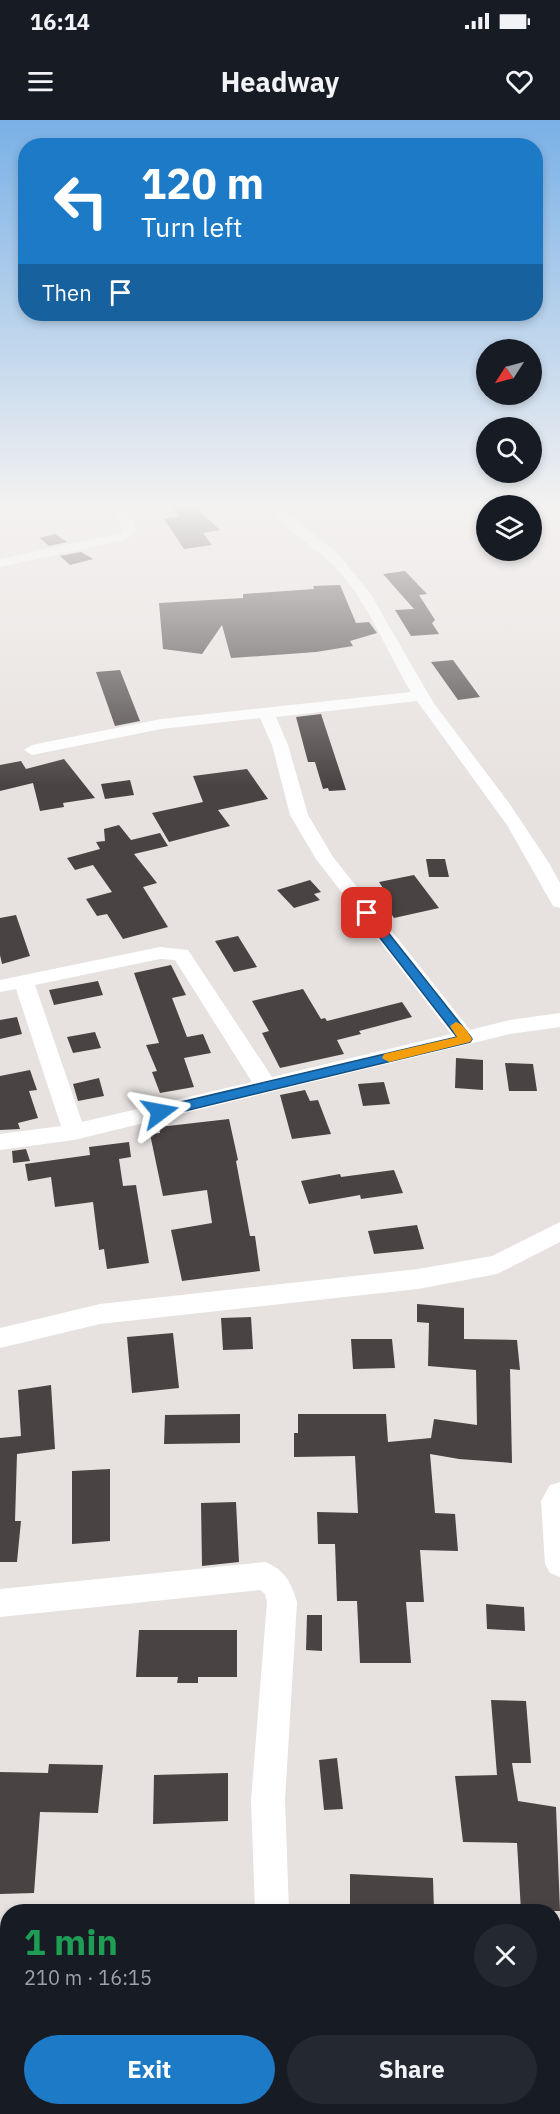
<!DOCTYPE html>
<meta charset="utf-8">
<style>
:root{--surface:#171b24;--page:#242831;--text:#f1f3f6;--muted:#9ea1a6;--accent:#1d7ac7}
body{margin:0;font-family:"IBM Plex Sans",sans-serif;background:var(--page);color:var(--text);height:100vh;display:flex;flex-direction:column;font-size:22px;white-space:nowrap}
*{box-sizing:border-box;margin:0}
p{font-size:20px;color:var(--muted)}
.icon{flex:none;width:33px;height:33px;fill:none;stroke:currentColor;stroke-width:2;stroke-linecap:round;stroke-linejoin:round}
.map{position:relative;flex:1;overflow:hidden}
.drawer{position:absolute;left:0px;top:1784px;width:561px;height:212px;display:flex;flex-direction:column;background:var(--surface);border-radius:24px 24px 0 0;box-shadow:0 3px 9px #0003}
.drawer>*{flex:none}
.top-card{position:absolute;left:18px;top:18px;width:525px;height:183px;border-radius:24px;box-shadow:0 3px 9px #0003;background:#1d7ac7;color:#fff;overflow:hidden}
.needle{width:39px;rotate:234deg}
.fabs{position:absolute;left:476px;top:219px;display:grid;gap:12px}
.fabs a{display:grid;place-items:center;width:66px;height:66px;border-radius:50%;background:var(--surface);box-shadow:0 3px 9px #0003;font-size:30px}
.pin{position:absolute;display:grid;place-items:center;width:51px;height:51px;color:#fff;margin:-26px;border-radius:12px;box-shadow:0 3px 9px #0006}
.me{position:absolute;width:66px;margin:-33px;rotate:77deg;stroke-linejoin:round;filter:drop-shadow(0 0 4px #0008)}
.turn{display:flex;align-items:center;gap:21px;height:126px;padding:0 24px;font-size:27px}
.turn .icon{width:78px;height:78px;stroke-width:2.5}
.turn b{display:block;font-size:42px;line-height:51px}
.then{display:flex;align-items:center;height:57px;padding:0 24px;background:#0003;gap:12px;font-size:22px}
.round{display:grid;place-items:center;flex:none;width:63px;height:63px;border-radius:32px;background:var(--page)}
.overview{display:flex;align-items:center;justify-content:space-between;height:102px;padding:0 24px}
h1{font-size:36px;font-weight:800;line-height:45px;color:#1e9e55}
.primary-button{display:flex;gap:12px;margin-top:auto;padding:12px 24px}
.primary-button a{flex:1;height:69px;border-radius:36px;background:var(--accent);color:#fff;font-size:24px;font-weight:800;line-height:69px;text-align:center}
.primary-button a+a{background:var(--page);color:var(--text)}
.status{display:flex;justify-content:space-between;align-items:center;height:42px;padding:0 30px;background:var(--surface);direction:ltr}
.status svg{height:16px;fill:currentColor}
header{display:flex;justify-content:space-between;align-items:center;height:78px;padding:0 24px;background:var(--surface);font-size:27px;font-weight:800}
.map>svg:first-child{display:block}
</style>
<div class="status"><b>16:14</b><svg viewBox="0 0 49 12"><path d="M0 12V9h3v3zM5 12V6h3v6zM10 12V3h3v9zM15 12V0h3v12zM26 1h20v11H26zM47 4h2v5h-2z"/></svg></div>
<header><svg class="icon" aria-label="menu" viewBox="0 0 24 24"><path d="M4 6h16M4 12h16M4 18h16"/></svg>Headway<svg class="icon" aria-label="heart" viewBox="0 0 24 24"><path d="M12 20l-8-8c-3-5 5-10 8-4 3-6 11-1 8 4z"/></svg></header>
<div class="map">
<svg width="560" height="1994" viewBox="0 0 560 1994">
<rect width="100%" height="100%" fill="#e7e2e0"/>
<path fill="#494443" d="M171,387H195L220,410L203,413L212,425L184,429L164,399L180,396Z
M55,414L67,422L49,426L40,418Z
M81,432L93,439L70,445L60,436Z
M405,451L427,474L419,475L435,500L432,503L439,514L411,516L395,490L414,489L383,454Z
M340,465L356,503L369,502L377,513L350,521L353,526L316,532L231,538L222,505L202,534L163,529L159,483L243,478V474L314,469L313,466Z
M453,540L480,577L458,580L431,542Z
M120,550L140,601L115,606L96,552Z
M321,594L346,670L329,671L328,668L323,669L315,642H308L296,597Z
M64,639L95,678L63,683L64,687L40,691L33,663L0,671V645L21,641L26,649Z
M247,649L268,679L218,690L230,706L169,722L152,693L203,682L193,656Z
M130,660L134,675L105,679L101,664Z
M119,705L131,720L160,713L168,726L134,734L157,763L143,767L168,807L123,819L107,794L97,796L86,779L112,772L93,745L75,750L67,738L100,729L96,722L105,721L104,709Z
M426,739H445L449,757H429Z
M414,755L439,788L394,798L385,784L392,782L379,762Z
M310,760L321,772L314,774L320,780L294,788L277,770Z
M16,795L30,836L2,844L0,835V798Z
M238,816L257,847L234,852L215,821Z
M171,845L186,875L172,878L187,917L203,914L211,933L184,938L194,967L160,973L152,952L157,951L146,925L159,923L134,853Z
M98,861L103,875L54,885L49,870Z
M303,869L321,899L325,898L327,901L402,882L412,897L359,911L361,914L337,920L344,934L280,948L262,913L269,911L252,881Z
M17,897L22,914L0,919V900Z
M95,912L101,928L73,933L67,917Z
M456,938L483,940V970L455,968Z
M505,943L533,944L537,971H509Z
M30,950L37,970L29,971L38,998L18,1003L20,1009L0,1010V956Z
M99,958L104,976L78,981L73,964Z
M384,962L390,984L363,986L358,964Z
M305,970L310,981L318,980L331,1014L292,1019L280,975Z
M229,999L238,1040L236,1041L250,1116H255L260,1151L182,1161L171,1110L212,1103L207,1070L163,1076L150,1014L160,1013L159,1007Z
M129,1022L131,1037L119,1039L123,1066L136,1065L149,1143L107,1149L104,1129L99,1130L93,1082L55,1087L51,1057L28,1061L25,1044L90,1035L89,1027Z
M26,1029L30,1041L13,1043L12,1031Z
M394,1050L403,1073L361,1079L360,1075L309,1084L301,1061L340,1054L341,1057Z
M417,1105L424,1129L374,1134L368,1111Z
M417,1184L464,1188V1219L517,1220L520,1250L510,1249L512,1343L459,1339L430,1334L435,1393L455,1394L458,1431L420,1430L424,1482H406L411,1543H360L357,1481H337L335,1424H318L317,1392L358,1393L355,1336L294,1337V1313H298V1294H386L388,1322L431,1318L434,1299L477,1305L476,1250L428,1246L429,1203L417,1202Z
M251,1197L253,1229L223,1230L221,1198Z
M173,1213L179,1268L132,1273L127,1217Z
M351,1219H392L395,1248L353,1249Z
M51,1265L55,1329L17,1334L15,1401H21L17,1442H0V1318L21,1316L18,1270Z
M240,1294V1323L164,1324L165,1295Z
M110,1349V1421L72,1424V1351Z
M236,1382L239,1442L202,1446L201,1383Z
M486,1484L524,1487L525,1511L487,1509Z
M307,1495H322V1531L306,1530Z
M139,1510H237V1557H198V1563H177L178,1557H136Z
M491,1580L526,1581L531,1643H512L518,1681L556,1687L560,1791H521L517,1723L463,1722L455,1656L497,1655Z
M337,1638L343,1689L324,1690L319,1640Z
M49,1644L103,1645L98,1693L40,1692L34,1773L0,1774V1652L48,1653Z
M228,1653V1701L153,1704L154,1655Z
M350,1754L433,1758L434,1791H350Z"/>
<g fill="none" stroke-linecap="round" stroke-linejoin="round">
<path fill="#fff" fill-rule="evenodd" d="M106,387H119L133,401L136,412L124,420L0,447V439L120,413L122,411L120,402Z
M269,387H282L340,436L370,473L433,582L509,683L549,743L560,763V788L553,786L507,705L417,581L276,597L288,625L308,695L333,737L470,910L510,900L560,893V907L510,914L74,1020L0,1030V1014L61,1006L16,869L0,872V860L160,827L188,830L272,957L451,914L316,739L290,695L272,625L260,598L161,609L32,635L24,630L32,625L161,599L411,572C387,532 369,484 337,449C316,426 286,413 269,387ZM160,839L175,840L252,962L82,1002L35,865Z
M560,1102V1122L497,1154L418,1169L100,1204L0,1228V1208L100,1184L418,1149L492,1136Z
M560,1362V1457L550,1453L545,1444L541,1381L550,1365Z
M265,1442C285,1450 291,1462 297,1482L285,1680L289,1791H255L251,1680L267,1482L265,1474L260,1470L0,1497V1469Z
M267,1988H305L306,1994H268Z"/>
</g>
<linearGradient id="sky" x2="0" y2="1"><stop stop-color="#79b0e6"/><stop offset="0.58" stop-color="#f4f2f1"/><stop offset="1" stop-color="#f4f2f1" stop-opacity="0"/></linearGradient>
<rect width="560" height="666" fill="url(#sky)"/>
<path fill="#1d7ac7" stroke="#134f81" stroke-width="1.5" d="M367,790L371,791L470,916L472,919L470,922L160,997L155,995L153,992L160,987L457,917L363,796L361,793Z"/>
<path fill="#f59e0b" d="M456,902C463,904 468,912 472,919L470,922L389,942L382,938L384,934L457,917L450,906Z"/>
</svg>
<div class="fabs">
<a><svg class="needle" viewBox="-14 -14 28 28"><path d="M0-13l5 13h-10z" fill="#e53935"/><path d="M0 13l5-13h-10z" fill="#9ea1a6"/></svg></a>
<a><svg class="icon" aria-label="search" viewBox="0 0 24 24"><circle cx="10" cy="10" r="6"/><path d="M15 15l6 6"/></svg></a>
<a><svg class="icon" aria-label="layers" viewBox="0 0 24 24"><path d="M12 4l9 5-9 5-9-5zM3 14l9 5 9-5"/></svg></a>
</div>
<div class="pin" style="left:367px;top:793px;background:#d93025"><svg class="icon" aria-label="arrive" viewBox="0 0 24 24"><path d="M6 21V4h12l-3 4 3 4H6"/></svg></div>
<svg class="me" style="left:160px;top:992px" viewBox="-20 -20 40 40"><path d="M0-17L14 15 0 8-14 15z" fill="#1d7ac7" stroke="#fff" stroke-width="4"/></svg>
<div class="top-card">
<div class="turn"><svg class="icon" aria-label="left" viewBox="0 0 24 24"><path d="M17 20v-9H6M10 6l-5 5 5 5"/></svg><div><b>120 m</b>Turn left</div></div>
<div class="then">Then<svg class="icon" aria-label="arrive" viewBox="0 0 24 24"><path d="M6 21V4h12l-3 4 3 4H6"/></svg></div>
</div>
<section class="drawer">
<div class="overview"><div><h1>1 min</h1><p>210 m · 16:15</p></div><a class="round"><svg class="icon" aria-label="close" viewBox="0 0 24 24"><path d="M6 6l12 12M18 6L6 18"/></svg></a></div>
<div class="primary-button"><a>Exit</a><a>Share</a></div>
</section>
</div>
